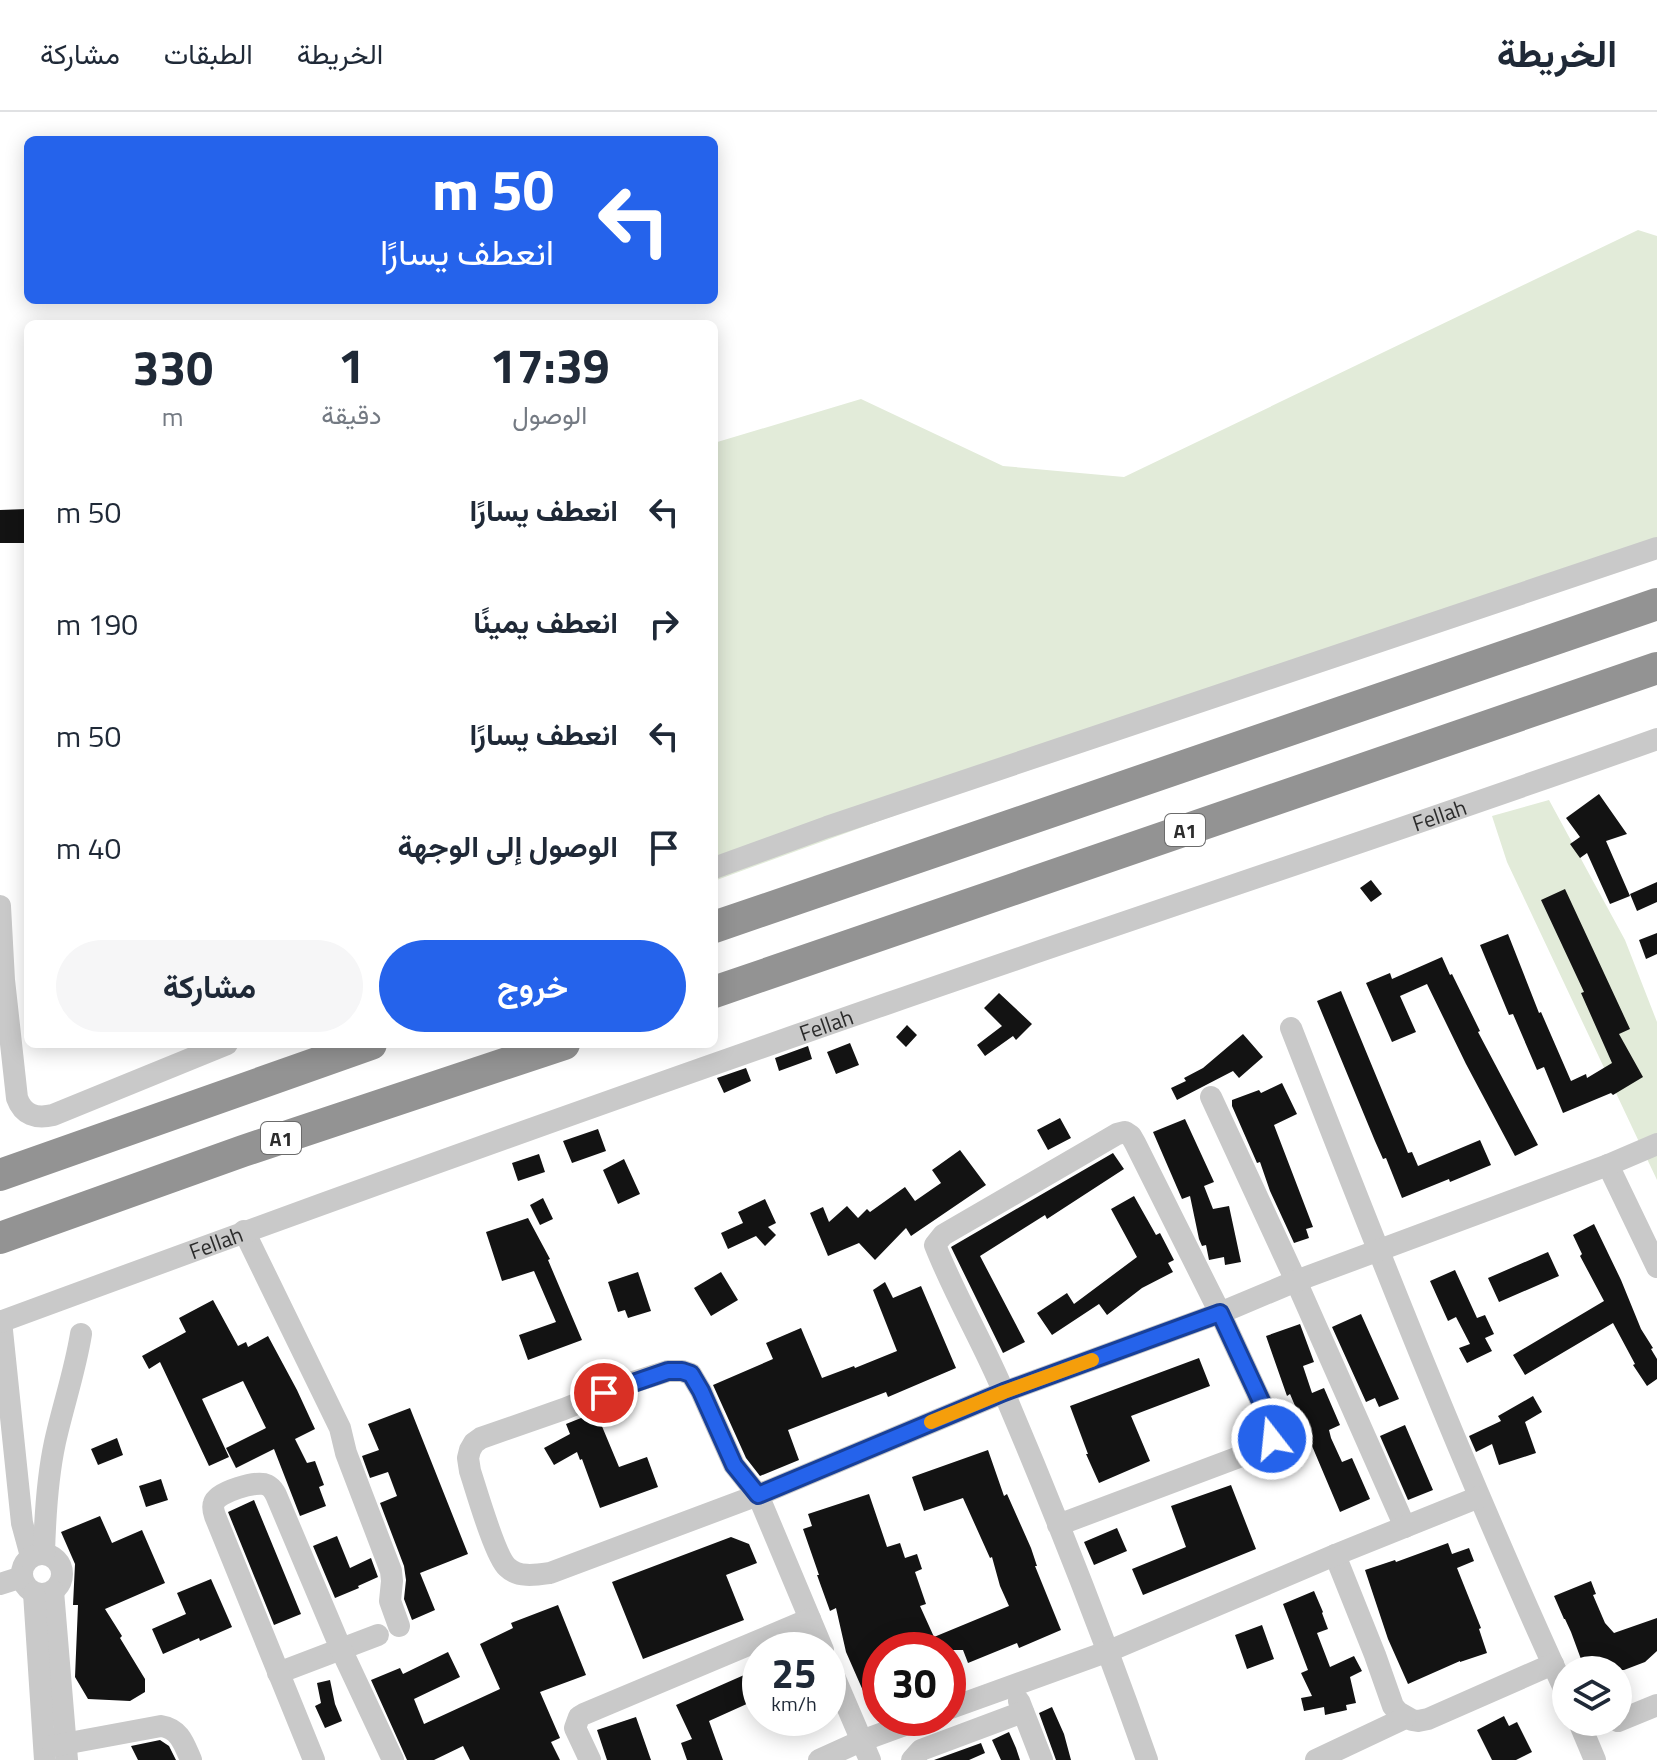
<!DOCTYPE html>
<html lang="ar">
<meta charset="utf-8">
<style>
:root{--surface:#fff;--page:#f6f6f7;--text:#1f2937;--muted:#747a83;--line:#e0e1e3;--accent:#2563eb}
body{margin:0;font-family:"Titillium Web",Vazirmatn,sans-serif;background:var(--page);color:var(--text);direction:rtl;height:100vh;display:flex;flex-direction:column;font-size:30px;white-space:nowrap}
*{box-sizing:border-box;margin:0}
p{font-size:26px;color:var(--muted)}
.icon{flex:none;width:44px;height:44px;fill:none;stroke:currentColor;stroke-width:2;stroke-linecap:round;stroke-linejoin:round}
.map{position:relative;flex:1;overflow:hidden;direction:ltr}
.panel{position:absolute;left:24px;top:208px;width:694px;height:728px;display:flex;flex-direction:column;background:var(--surface);border-radius:12px;box-shadow:0 4px 20px #0003;direction:rtl}
.panel>*{flex:none}
.top-card{position:absolute;left:24px;top:24px;width:694px;height:168px;border-radius:12px;box-shadow:0 4px 20px #0003;direction:rtl;background:#2563eb;color:#fff;overflow:hidden}
.fabs{position:absolute;left:1552px;top:1544px;display:grid;gap:16px}
.fabs a{display:grid;place-items:center;width:80px;height:80px;border-radius:50%;background:var(--surface);box-shadow:0 4px 20px #0003;font-size:40px}
.speed{position:absolute;left:742px;top:1520px;display:flex;gap:16px;font-size:40px;font-weight:700;text-align:center}
.speed>*{display:grid;place-content:center;width:104px;height:104px;border-radius:50%;background:var(--surface);box-shadow:0 4px 20px #0003;line-height:1}
.speed small{font-size:20px;font-weight:400}
.speed .limit{border:12px solid #d22;background:#fff;color:#111}
.pin{position:absolute;display:grid;place-items:center;width:68px;height:68px;color:#fff;margin:-34px;border:4px solid #fff;border-radius:50%;box-shadow:0 2px 8px #0007}
.me{position:absolute;width:88px;margin:-44px;rotate:344deg;stroke-linejoin:round;filter:drop-shadow(0 0 6px #0008)}
.turn{display:flex;align-items:center;gap:28px;height:168px;padding:0 32px;font-size:36px}
.turn .icon{width:104px;height:104px;stroke-width:2.5}
.turn b{display:block;font-size:56px;line-height:68px}
.eta{display:flex;justify-content:space-evenly;align-items:center;height:136px;text-align:center}
.eta b{font-size:48px;font-weight:700;line-height:56px}
.action{display:flex;gap:16px;margin-top:auto;padding:16px 32px}
.action a{flex:1;height:92px;border-radius:48px;background:var(--accent);color:#fff;font-size:32px;font-weight:700;line-height:92px;text-align:center}
.action a+a{background:var(--page);color:var(--text)}
ul{padding:0;list-style:none}
li{display:flex;align-items:center;gap:24px;height:112px;padding:0 32px}
li div{flex:1}
li b{display:block;font-size:30px}
li em{font-style:normal}
header{display:flex;align-items:center;gap:48px;box-sizing:border-box;height:112px;padding:0 40px;background:var(--surface);border-bottom:2px solid var(--line)}
header strong{font-size:38px}
nav{display:flex;gap:44px;margin-inline-start:auto;font-size:28px}
.map>svg:first-child{display:block}
</style>
<header>
<strong>الخريطة</strong>
<nav><a>الخريطة</a><a>الطبقات</a><a>مشاركة</a></nav>
</header>
<div class="map">
<svg width="1657" height="1648" viewBox="0 0 1657 1648">
<rect width="100%" height="100%" fill="#fff"/>
<path fill="#e2ebd9" d="M1638,118L1657,124V427L714,769V331L861,287L1003,354L1124,365Z
M1549,688L1625,828L1657,910V1068L1507,750L1492,704Z"/>
<path fill="#131313" d="M27,397V431H0V398Z
M1599,682L1627,722L1606,729L1630,784L1610,792L1587,741L1580,746L1570,732L1580,725L1566,706Z
M1371,768L1382,782L1371,790L1360,776Z
M1657,770V790L1637,799L1630,782Z
M1565,777L1630,917L1619,922L1643,965L1613,983L1611,981L1563,1001L1544,955L1537,958L1513,902L1509,903L1480,833L1508,822L1539,901L1541,900L1571,969L1586,962L1587,966L1612,951L1581,881L1584,880L1541,788Z
M1657,821V842L1646,847L1639,828Z
M1442,845L1450,863L1452,862L1480,919L1478,920L1538,1033L1515,1044L1466,952L1427,872L1400,884L1416,920L1392,930L1366,871L1390,861L1392,867Z
M1341,879L1408,1041L1412,1040L1418,1054L1480,1028L1491,1053L1450,1070L1449,1067L1402,1086L1386,1046L1383,1047L1375,1029L1317,889Z
M999,881L1032,912L1016,928L1013,924L985,944L977,933L1002,914L984,896Z
M907,913L917,923L906,935L896,925Z
M1243,922L1263,945L1239,966L1233,959L1177,988L1171,976L1186,969L1184,966L1203,956Z
M850,931L859,953L836,962L827,940Z
M808,934L812,947L779,959L775,946Z
M746,956L751,969L724,981L717,966Z
M1282,971L1297,1002L1274,1013L1313,1115L1306,1117L1309,1126L1294,1131L1270,1079L1260,1050L1257,1051L1232,994V988L1259,978L1261,981Z
M1060,1006L1071,1026L1048,1038L1037,1018Z
M1185,1007L1214,1070L1204,1074L1213,1097L1229,1094L1241,1150L1225,1153L1224,1145L1209,1148L1206,1133L1202,1134L1199,1127L1190,1084L1182,1087L1153,1020Z
M598,1017L606,1039L572,1051L563,1029Z
M960,1038L986,1073L911,1124L906,1116L875,1148L859,1131L828,1144L810,1101L823,1095L829,1110L847,1094L858,1106L867,1097L870,1100L905,1075L915,1089L941,1071L932,1058Z
M1113,1041L1124,1057L1047,1107L1045,1103L980,1144L1025,1230L1003,1241L951,1135Z
M539,1042L545,1060L518,1069L512,1051Z
M624,1047L640,1082L618,1092L603,1058Z
M1134,1084L1156,1123L1160,1121L1174,1148L1168,1151L1173,1160L1142,1176L1107,1203L1099,1192L1052,1223L1037,1201L1067,1181L1074,1192L1137,1145L1111,1097Z
M543,1086L553,1107L540,1113L530,1093Z
M765,1087L776,1111L768,1115L776,1123L765,1134L756,1124L728,1137L721,1121L743,1111L738,1100Z
M528,1106L550,1147L548,1148L582,1228L528,1248L519,1223L556,1210L534,1159L502,1169L486,1120Z
M1594,1112L1621,1168L1641,1217L1653,1236L1651,1237L1657,1247V1267L1647,1274L1633,1253L1635,1252L1613,1211L1525,1263L1513,1243L1604,1189L1580,1144L1582,1142L1573,1123Z
M1548,1140L1559,1164L1499,1190L1488,1166Z
M1455,1158L1477,1206L1485,1203L1494,1222L1485,1226L1492,1239L1467,1251L1459,1236L1470,1232L1456,1205L1448,1209L1430,1169Z
M638,1160L651,1199L628,1206L625,1198L618,1200L608,1170Z
M721,1160L738,1188L711,1204L694,1176Z
M885,1170L893,1186L921,1174L956,1256L888,1285L886,1280L788,1318L799,1348L760,1364L746,1346L713,1273L773,1247L766,1231L801,1216L822,1266L854,1254L855,1256L897,1239L873,1178Z
M213,1188L238,1234L246,1230L248,1235L268,1224L297,1278L315,1317L295,1327L307,1351L315,1349L324,1373L319,1375L326,1394L300,1404L274,1337L236,1356L226,1336L266,1316L243,1269L202,1287L229,1345L209,1354L160,1250L149,1257L142,1244L186,1220L179,1206Z
M1361,1202L1399,1287L1379,1295L1375,1286L1366,1290L1332,1215Z
M1300,1212L1314,1250L1303,1254L1312,1281L1324,1276L1340,1313L1329,1318L1331,1326L1342,1350L1352,1346L1370,1387L1340,1400L1290,1282L1287,1284L1266,1224Z
M1199,1246L1210,1274L1131,1304L1150,1349L1099,1371L1086,1342H1088L1070,1294Z
M1533,1284L1542,1300L1525,1310L1536,1341L1499,1353L1492,1332L1476,1340L1469,1324L1501,1309L1498,1304Z
M410,1296L468,1442L420,1461L435,1498L412,1508L404,1487L406,1468L404,1454L380,1391L397,1384L388,1360L370,1366L362,1344L379,1338L368,1312Z
M596,1300L619,1355L647,1345L658,1375L600,1396L582,1347L580,1348L577,1340L554,1353L544,1336L570,1322L566,1312Z
M1405,1313L1433,1378L1408,1388L1380,1324Z
M117,1326L123,1343L98,1353L91,1337Z
M988,1338L1004,1384L1007,1382L1031,1436L1037,1454H1035L1061,1518L1019,1536L1017,1531L968,1551L963,1538H880V1553L875,1555L880,1568V1574L864,1581L846,1540L836,1496L830,1499L817,1463H819L803,1417L812,1414L808,1402L869,1382L887,1435L900,1431L905,1446L917,1442L922,1457L915,1460L926,1492L920,1494L934,1525L1009,1494L1000,1474L992,1445L990,1446L963,1386L924,1399L912,1365Z
M161,1367L168,1388L146,1395L139,1374Z
M1231,1373L1256,1437L1143,1483L1132,1457L1186,1435L1171,1394Z
M254,1388L301,1502L274,1513L228,1400Z
M100,1404L112,1431L142,1418L165,1471L105,1497L122,1524L120,1526L145,1567V1580L130,1589L88,1587L75,1565L78,1493H73L75,1452L61,1420Z
M1117,1416L1127,1439L1094,1453L1084,1430Z
M337,1424L350,1456L371,1446L378,1465L358,1474L359,1476L335,1486L313,1434Z
M731,1425L749,1432L757,1451L726,1463L744,1508L643,1547L612,1470Z
M1448,1431L1452,1442L1469,1436L1474,1449L1457,1456L1481,1516L1479,1517L1487,1541L1460,1550V1549L1408,1572L1388,1527L1365,1458L1395,1448L1396,1450Z
M211,1467L232,1515L200,1529L199,1526L163,1542L152,1517L186,1502L177,1481Z
M1591,1469L1596,1482L1593,1483L1605,1511L1614,1521L1657,1506V1539L1645,1550L1624,1558H1585L1571,1520L1565,1507H1564L1554,1484Z
M1314,1479L1323,1500L1322,1501L1328,1517L1317,1521L1330,1555L1354,1544L1362,1559L1350,1565L1356,1591L1346,1593L1347,1598L1325,1603L1324,1595L1304,1599L1301,1586L1312,1584L1301,1561L1308,1558L1283,1492Z
M558,1493L586,1563L540,1580L560,1626L551,1630L560,1648H470L463,1634L434,1648H407L371,1568L400,1556L403,1562L448,1540L460,1565L414,1587L424,1612L500,1577L480,1532L513,1516L511,1511Z
M1262,1513L1274,1547L1247,1557L1235,1523Z
M760,1556V1586L709,1609L723,1648H687L681,1631L692,1627L676,1593Z
M330,1568L335,1592L342,1609L325,1616L315,1594L321,1591L317,1571Z
M1052,1595L1064,1622L1071,1648H1056L1039,1601Z
M1504,1604L1509,1614L1517,1610L1532,1640L1516,1648H1492L1477,1618Z
M636,1605L651,1648H607L597,1618Z
M1009,1620L1016,1636L1020,1648H1001L992,1628Z
M160,1628L169,1634L176,1648H138L131,1634Z
M981,1631L985,1641L969,1648H934Z"/>
<g fill="none" stroke-linecap="round" stroke-linejoin="round">
<g stroke="#c9c9c9" stroke-width="22">
<path d="M714,756L827,715L1657,436"/>
<path d="M0,794L4,868L17,986C23,1003 36,1007 53,1003L227,932"/>
<path d="M1291,916C1378,1139 1466,1363 1566,1581"/>
<path d="M1211,985L1296,1169L1405,1415"/>
<path d="M1608,1053L1657,1155"/>
<path d="M244,1119L340,1316L346,1341L391,1459L392,1469L390,1489L399,1514"/>
<path d="M1,1209L22,1411L31,1444"/>
<path id="s1" d="M0,1210C295,1101 592,994 889,891C1145,802 1402,718 1657,627"/>
<path d="M1058,1413L1263,1336C1271,1329 1274,1323 1272,1313L1220,1201L1135,1031L1131,1024L1125,1020L1117,1022L1093,1036L943,1123L935,1133C955,1184 984,1232 1005,1283C1056,1403 1104,1525 1147,1648"/>
<circle cx="42" cy="1462" r="20"/>
<path d="M44,1442C45,1404 47,1367 55,1330C63,1294 75,1259 81,1222"/>
<path d="M1335,1443L1375,1543L1393,1594L1398,1600L1412,1608L1418,1609L1428,1607L1553,1552"/>
<path d="M0,1472L22,1465"/>
<path d="M53,1479L67,1648"/>
<path d="M34,1481L45,1648"/>
<path d="M823,1538L758,1383L734,1353L701,1279L691,1262L682,1259H668L624,1273L564,1297L481,1326L474,1331L470,1338L468,1346L470,1359C476,1377 495,1444 507,1455C518,1466 536,1463 550,1461L758,1383L1004,1280L1220,1201L1296,1169L1608,1053L1657,1032"/>
<path d="M828,1550L870,1648"/>
<path d="M278,1561L378,1523"/>
<path d="M1019,1589L1042,1648"/>
<path d="M948,1597L1109,1539L1335,1443L1479,1385"/>
<path d="M1618,1609L1657,1593"/>
<path d="M1579,1610L1595,1648"/>
<path d="M53,1634L161,1614C180,1617 184,1632 191,1648"/>
<path d="M314,1648L215,1404C214,1401 212,1395 214,1391C217,1380 257,1368 267,1373C273,1376 273,1378 276,1383L341,1537L393,1648"/>
<path d="M590,1648L575,1616L579,1605L584,1602L810,1507"/>
<path d="M819,1648L861,1629L924,1606"/>
<path d="M912,1648L921,1638L1023,1600"/>
<path d="M1316,1648L1405,1606"/>
</g>
<path stroke="#939393" stroke-width="32" d="M714,815L1657,492
M714,880L1657,556
M0,1063L371,932
M0,1126L243,1039L564,932"/>
</g>
<g fill="none" stroke-linecap="round" stroke-linejoin="round">
<defs>
<path id="route" d="M604,1281L668,1259H682L691,1262L701,1279L734,1353L758,1383L1004,1280L1220,1201L1272,1313V1327"/>
</defs>
<use href="#route" stroke="#184099" stroke-width="20"/>
<use href="#route" stroke="#2563eb" stroke-width="14"/>
<path stroke="#f59e0b" stroke-width="14" d="M931,1310L1004,1280L1092,1248"/>
</g>
<g text-anchor="middle" dominant-baseline="central" stroke-width="8" stroke-linejoin="round" paint-order="stroke">
<g fill="#fff" stroke="#6b6b6b" stroke-width="2">
<rect x="1165" y="702" width="40" height="32" rx="6"/>
<rect x="261" y="1010" width="40" height="32" rx="6"/>
</g>
<g font-size="20" font-weight="bold" fill="#2c2c2c">
<text x="1185" y="718">A1</text>
<text x="281" y="1026">A1</text>
</g>
<g font-size="22" fill="#2c2c2c" stroke="#fff">
<text stroke="none"><textPath href="#s1" startOffset="1526">Fellah</textPath></text>
<text stroke="none"><textPath href="#s1" startOffset="878">Fellah</textPath></text>
<text stroke="none"><textPath href="#s1" startOffset="230">Fellah</textPath></text>
</g>
</g>
</svg>
<div class="fabs">
<a><svg class="icon" aria-label="layers" viewBox="0 0 24 24"><path d="M12 4l9 5-9 5-9-5zM3 14l9 5 9-5"/></svg></a>
</div>
<div class="speed"><div>25<small>km/h</small></div><div class="limit">30</div></div>
<div class="pin" style="left:604px;top:1281px;background:#d93025"><svg class="icon" aria-label="arrive" viewBox="0 0 24 24"><path d="M6 21V4h12l-3 4 3 4H6"/></svg></div>
<svg class="me" style="left:1272px;top:1327px" viewBox="-20 -20 40 40"><circle r="17" fill="#2563eb" stroke="#fff" stroke-width="3"/><path d="M0-11L8 9 0 5-8 9z" fill="#fff"/></svg>
<div class="top-card">
<div class="turn"><svg class="icon" aria-label="left" viewBox="0 0 24 24"><path d="M17 20v-9H6M10 6l-5 5 5 5"/></svg><div><b>50 m</b>انعطف يسارًا</div></div>
</div>
<section class="panel">
<div class="eta">
<div><b>17:39</b><p>الوصول</p></div>
<div><b>1</b><p>دقيقة</p></div>
<div><b>330</b><p>m</p></div>
</div>
<ul>
<li><svg class="icon" aria-label="left" viewBox="0 0 24 24"><path d="M17 20v-9H6M10 6l-5 5 5 5"/></svg><div><b>انعطف يسارًا</b></div><em>50 m</em></li>
<li><svg class="icon" aria-label="right" viewBox="0 0 24 24"><path d="M7 20v-9h11M14 6l5 5-5 5"/></svg><div><b>انعطف يمينًا</b></div><em>190 m</em></li>
<li><svg class="icon" aria-label="left" viewBox="0 0 24 24"><path d="M17 20v-9H6M10 6l-5 5 5 5"/></svg><div><b>انعطف يسارًا</b></div><em>50 m</em></li>
<li><svg class="icon" aria-label="arrive" viewBox="0 0 24 24"><path d="M6 21V4h12l-3 4 3 4H6"/></svg><div><b>الوصول إلى الوجهة</b></div><em>40 m</em></li>
</ul>
<div class="action"><a>خروج</a><a>مشاركة</a></div>
</section>
</div>
